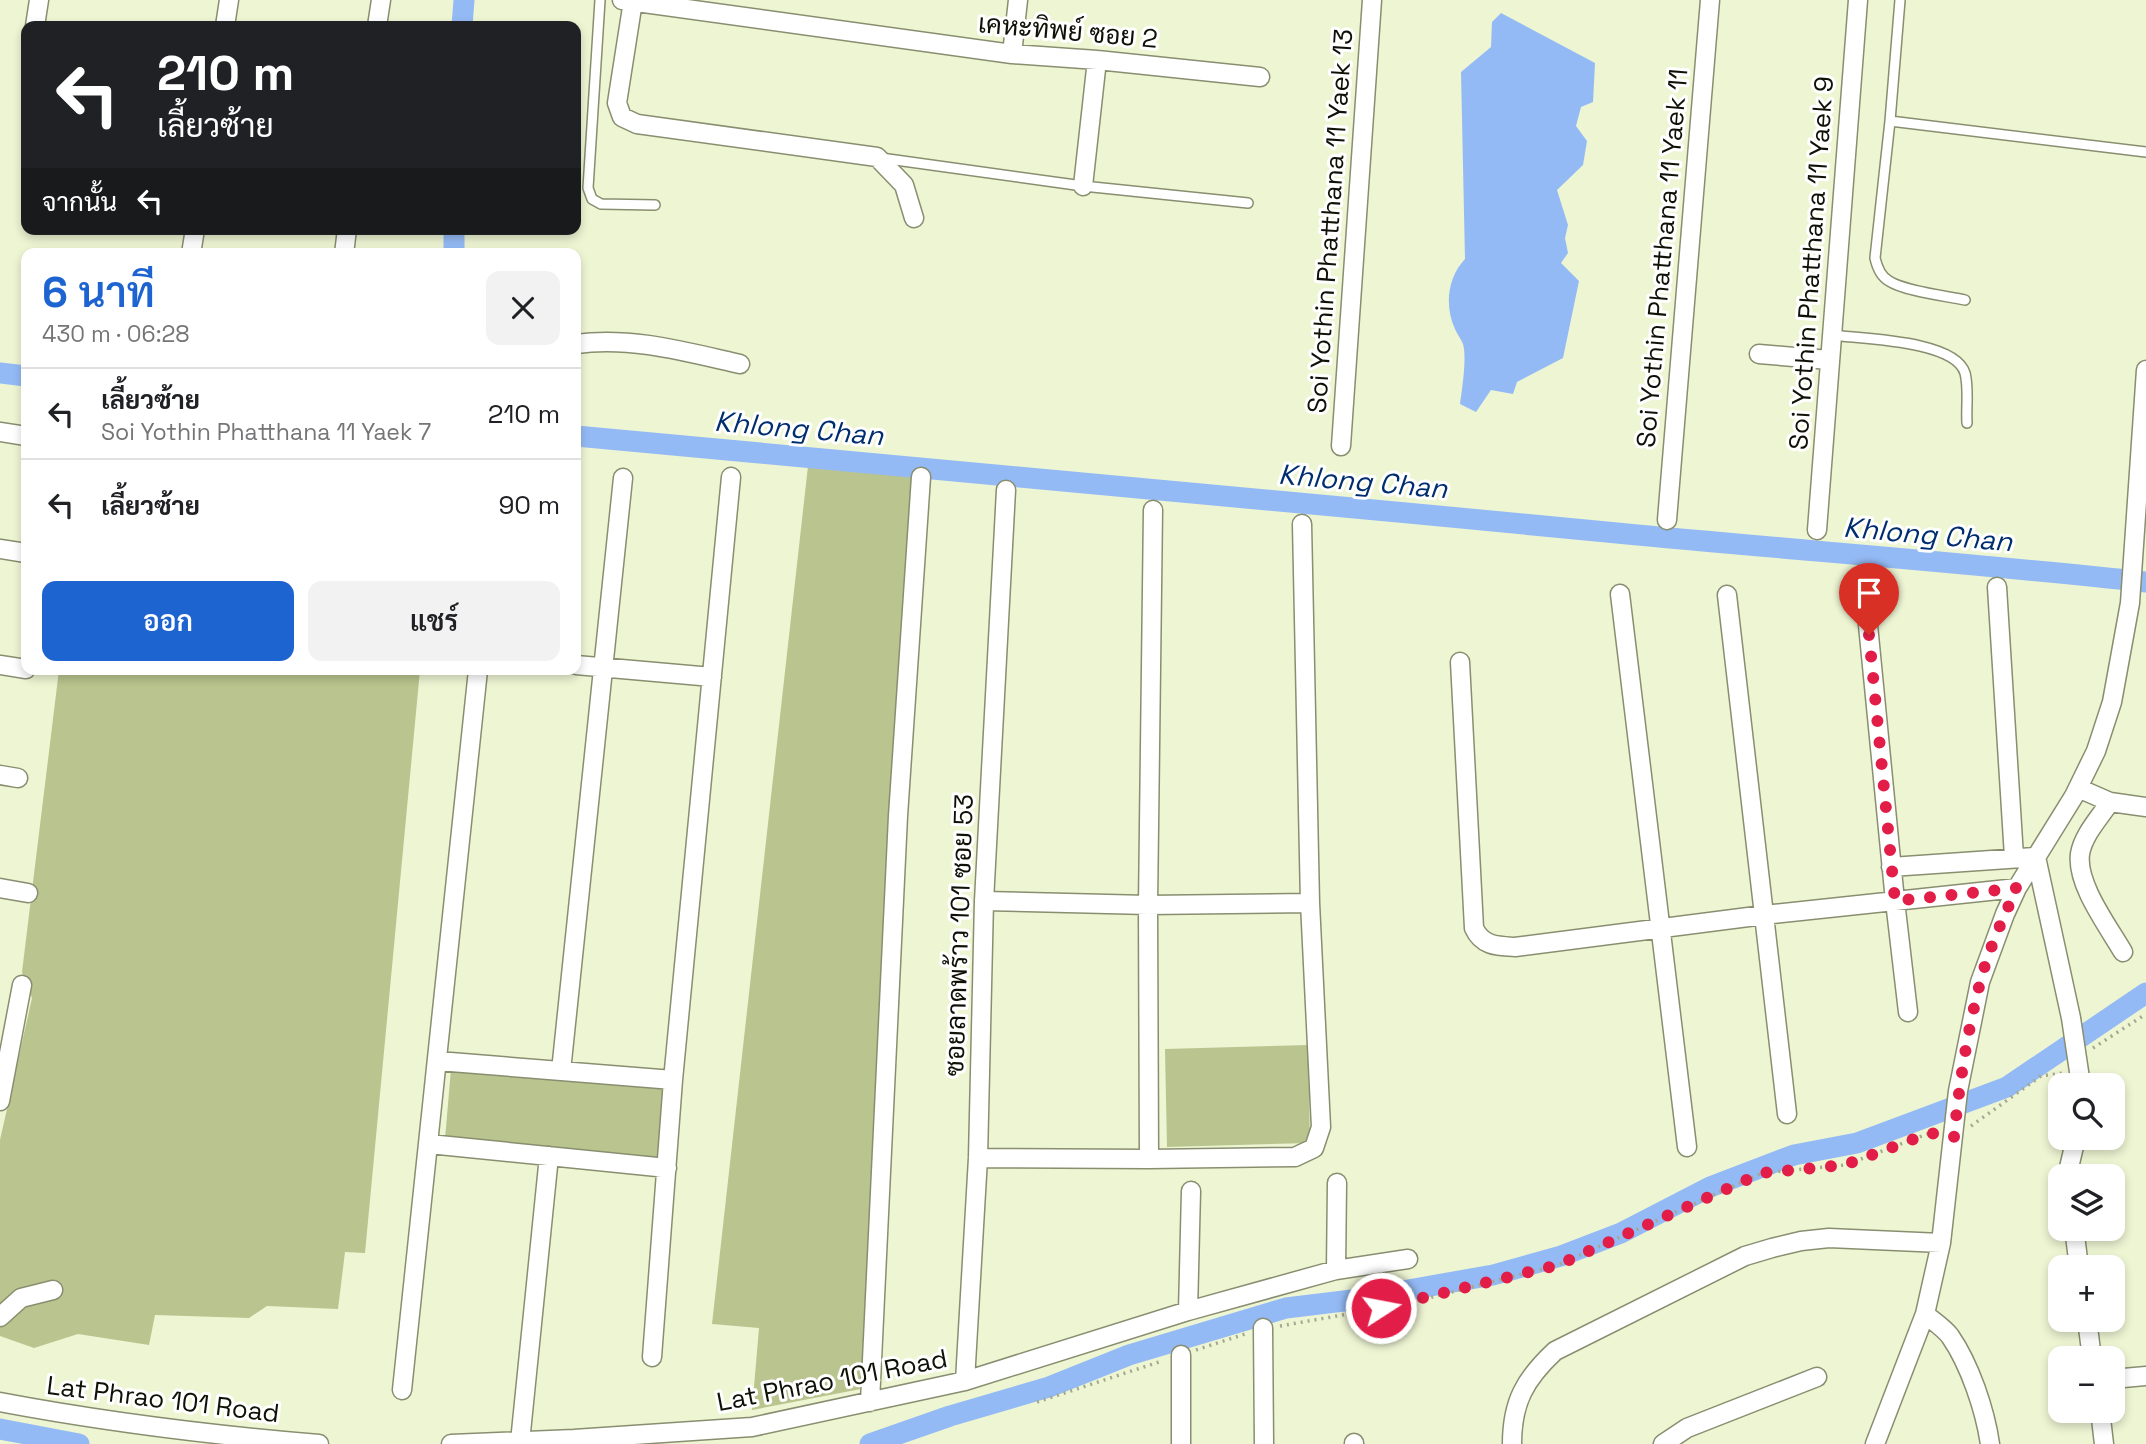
<!DOCTYPE html>
<html lang="th">
<meta charset="utf-8">
<style>
:root{--surface:#fff;--page:#f2f2f2;--text:#202124;--muted:#757577;--line:#e0e0e0;--accent:#1e64d0}
body{margin:0;font-family:"Space Grotesk",Sarabun,sans-serif;background:var(--page);color:var(--text);height:100vh;display:flex;flex-direction:column;font-size:26px;white-space:nowrap}
*{box-sizing:border-box;margin:0}
p{font-size:23px;color:var(--muted)}
.icon{flex:none;width:38px;height:38px;fill:none;stroke:currentColor;stroke-width:2;stroke-linecap:round;stroke-linejoin:round}
.map{position:relative;flex:1;overflow:hidden}
.side{position:absolute;left:21px;top:248px;width:560px;height:427px;display:flex;flex-direction:column;background:var(--surface);border-radius:14px;box-shadow:0 4px 10px #0003}
.side>*{flex:none}
.banner{position:absolute;left:21px;top:21px;width:560px;height:214px;border-radius:14px;box-shadow:0 4px 10px #0003;background:#202124;color:#fff;overflow:hidden}
.buttons{position:absolute;left:2048px;top:1073px;display:grid;gap:14px}
.buttons a{display:grid;place-items:center;width:77px;height:77px;border-radius:14px;background:var(--surface);box-shadow:0 4px 10px #0003;font-size:35px}
.pin{position:absolute;display:grid;place-items:center;width:60px;height:60px;color:#fff;margin:-72px -30px;border-radius:50% 50% 50% 0;rotate:-45deg;box-shadow:0 0 7px #0007}
.pin .icon{rotate:45deg}
.me{position:absolute;width:77px;margin:-38px;rotate:79deg;stroke-linejoin:round;filter:drop-shadow(0 0 5px #0008)}
.turn{display:flex;align-items:center;gap:24px;height:147px;padding:0 21px;font-size:32px}
.turn .icon{width:91px;height:91px;stroke-width:2.5}
.turn b{display:block;font-size:49px;line-height:60px}
.then{display:flex;align-items:center;height:66px;padding:0 21px;background:#0003;gap:14px;font-size:26px}
.round{display:grid;place-items:center;flex:none;width:74px;height:74px;border-radius:14px;background:var(--page)}
.headline{display:flex;align-items:center;justify-content:space-between;height:119px;padding:0 21px}
h1{font-size:42px;font-weight:600;line-height:52px;color:var(--accent)}
.cta{display:flex;gap:14px;margin-top:auto;padding:14px 21px}
.cta a{flex:1;height:80px;border-radius:14px;background:var(--accent);color:#fff;font-size:28px;font-weight:600;line-height:80px;text-align:center}
.cta a+a{background:var(--page);color:var(--text)}
ul{padding:0;list-style:none}
li{display:flex;align-items:center;gap:21px;height:91px;padding:0 21px;border-top:2px solid var(--line)}
li div{flex:1}
li b{display:block;font-size:26px}
li em{font-style:normal}
.map>svg:first-child{display:block}
</style>
<div class="map">
<svg width="2146" height="1444" viewBox="0 0 2146 1444">
<rect width="100%" height="100%" fill="#eef5d3"/>
<path fill="#bac48e" d="M808,466L916,477L866,1388L752,1410L759,1328L712,1324Z
M59,670H420L365,1253L345,1252L338,1309L267,1306L249,1318L155,1315L149,1345L78,1334L34,1348L0,1336V1140L32,998L22,972Z
M1308,1045L1310,1143L1167,1147L1165,1049Z
M451,1069L666,1088L660,1159L445,1139Z"/>
<path fill="#94baf5" d="M1501,13L1595,63L1593,102L1581,107L1576,126L1587,141L1583,165L1557,190L1568,225L1565,238L1568,253L1561,263L1579,281L1563,358L1517,382L1513,394L1491,390L1476,412L1460,404C1462,389 1467,358 1463,344C1461,339 1457,334 1455,329C1444,305 1448,277 1465,259L1461,72L1491,47L1492,22Z"/>
<g fill="none" stroke-linecap="round" stroke-linejoin="round">
<path stroke="#94baf5" stroke-width="21" d="M462,26L464,0
M454,254V229
M0,373L26,376
M576,436C923,466 1270,500 1617,533C1794,550 1970,563 2146,582
M0,1429L79,1444
M870,1444L950,1416L1049,1387L1129,1355L1286,1308L1352,1300L1493,1275L1561,1256L1621,1233L1710,1187L1794,1155L1857,1143L2007,1087L2146,993"/>
<defs>
<path id="lane" d="M600,0L588,188L592,199L601,204L655,205
M1890,121L1900,0
M881,158L1083,186L1248,203
M1965,300C1946,296 1904,291 1889,281C1880,276 1877,267 1875,258L1890,121L2146,152
M1832,335C1862,339 1955,340 1965,373C1969,388 1966,407 1967,423"/>
<path id="street" d="M622,0L1012,54L1097,60L1260,77
M633,1L617,103L622,117L637,124L877,157L904,185L914,218
M35,26L39,0
M225,26L229,0
M377,26L381,0
M1012,54L1018,0
M1083,186L1097,60
M191,254L195,229
M344,254L347,229
M576,344C630,336 687,352 740,364
M1759,354L1829,360
M0,432L26,436
M1341,446L1372,0
M1667,520L1710,0
M1817,530L1858,0
M0,549L26,553
M1864,584L1895,901L1908,1012
M1997,587L2014,857
M1620,594L1687,1147
M1727,595L1787,1114
M1460,662L1474,928C1482,946 1497,946 1515,947L1764,915L2017,888
M0,665L26,669
M576,665L712,677
M0,775L18,778
M2078,788L2110,802L2146,807
M2110,802C2100,817 2083,835 2080,854C2076,884 2108,926 2123,952
M1891,867L2036,857L2071,1018L2081,1085
M0,888L28,893
M984,901L1148,905L1310,903
M438,1061L673,1080
M561,1071L623,478
M0,1101L22,985
M429,1144L667,1168
M978,1158L1149,1159L1295,1157L1314,1148L1321,1127L1310,903L1302,524
M1149,1159L1148,905L1153,510
M2067,1176L2076,1138
M2074,1228L2079,1267
M1336,1270L1337,1183
M1188,1311L1191,1191
M1925,1314C1933,1321 1944,1328 1950,1336C1970,1365 1985,1410 1990,1444
M0,1317L21,1298L53,1290
M2087,1320L2092,1358
M1263,1328L1264,1444
M1181,1355V1444
M652,1357L673,1080L731,477
M2112,1379L2146,1376
M965,1381L978,1158L984,901L1006,490
M402,1390L478,670
M0,1402C106,1422 212,1435 319,1444
M870,1402L898,816L921,477
M2100,1410L2104,1444
M520,1442L549,1156
M451,1444L574,1439L752,1427L965,1381L1188,1311L1336,1270L1408,1259
M1354,1444V1443
M1512,1444C1512,1402 1525,1379 1555,1351L1745,1256L1772,1248L1801,1241L1829,1238L1941,1243
M1663,1444L1687,1428L1817,1377
M1875,1444L1925,1314L1941,1243L1958,1091L1980,982L2005,914L2017,888L2074,796L2096,751L2112,702L2130,603L2146,370"/>
</defs>
<use href="#lane" stroke="#888e6f" stroke-width="12"/>
<use href="#street" stroke="#888e6f" stroke-width="21"/>
<path stroke="#a3a88e" stroke-width="3.5" stroke-dasharray="2 5" stroke-linecap="butt" d="M2093,1048L2146,1014
M1971,1126L2041,1076L2063,1073
M1280,1326L1405,1304L1558,1265L1762,1173L1845,1165L1930,1133L1936,1134
M1196,1350L1245,1334
M1037,1402L1162,1361"/>
<use href="#lane" stroke="#fff" stroke-width="9"/>
<use href="#street" stroke="#fff" stroke-width="18"/>
</g>
<g fill="none" stroke-linecap="round" stroke-linejoin="round">
<path stroke="#e11d48" stroke-width="12" stroke-dasharray="0 21.6" d="M1381,1308L1558,1265L1762,1173L1845,1165L1930,1133L1954,1137C1959,1086 1967,1033 1980,983C1988,951 2003,918 2017,888L1895,901L1869,635"/>
</g>
<g text-anchor="middle" dominant-baseline="central" stroke-width="6" stroke-linejoin="round" paint-order="stroke">
<g font-size="26" fill="#0f1106" stroke="#fff">
<text transform="translate(1068 31) rotate(5)">เคหะทิพย์ ซอย 2</text>
<text transform="translate(1330 221) rotate(-86)">Soi Yothin Phatthana 11 Yaek 13</text>
<text transform="translate(1662 258) rotate(-85)">Soi Yothin Phatthana 11 Yaek 11</text>
<text transform="translate(1811 263) rotate(-86)">Soi Yothin Phatthana 11 Yaek 9</text>
<text transform="translate(959 935) rotate(-88)">ซอยลาดพร้าว 101 ซอย 53</text>
<text transform="translate(832 1380) rotate(-11)">Lat Phrao 101 Road</text>
<text transform="translate(163 1399) rotate(7)">Lat Phrao 101 Road</text>
</g>
<g font-size="28" font-style="italic" fill="#002d6f" stroke="#fff">
<text transform="translate(799 428) rotate(5)">Khlong Chan</text>
<text transform="translate(1363 481) rotate(5)">Khlong Chan</text>
<text transform="translate(1928 534) rotate(5)">Khlong Chan</text>
</g>
</g>
</svg>
<div class="buttons">
<a><svg class="icon" aria-label="search" viewBox="0 0 24 24"><circle cx="10" cy="10" r="6"/><path d="M15 15l6 6"/></svg></a>
<a><svg class="icon" aria-label="layers" viewBox="0 0 24 24"><path d="M12 4l9 5-9 5-9-5zM3 14l9 5 9-5"/></svg></a>
<a>+</a>
<a>−</a>
</div>
<div class="pin" style="left:1869px;top:635px;background:#d93025"><svg class="icon" aria-label="arrive" viewBox="0 0 24 24"><path d="M6 21V4h12l-3 4 3 4H6"/></svg></div>
<svg class="me" style="left:1381px;top:1308px" viewBox="-20 -20 40 40"><circle r="17" fill="#e11d48" stroke="#fff" stroke-width="3"/><path d="M0-11L8 9 0 5-8 9z" fill="#fff"/></svg>
<div class="banner">
<div class="turn"><svg class="icon" aria-label="left" viewBox="0 0 24 24"><path d="M17 20v-9H6M10 6l-5 5 5 5"/></svg><div><b>210 m</b>เลี้ยวซ้าย</div></div>
<div class="then">จากนั้น<svg class="icon" aria-label="left" viewBox="0 0 24 24"><path d="M17 20v-9H6M10 6l-5 5 5 5"/></svg></div>
</div>
<section class="side">
<div class="headline"><div><h1>6 นาที</h1><p>430 m · 06:28</p></div><a class="round"><svg class="icon" aria-label="close" viewBox="0 0 24 24"><path d="M6 6l12 12M18 6L6 18"/></svg></a></div>
<ul>
<li><svg class="icon" aria-label="left" viewBox="0 0 24 24"><path d="M17 20v-9H6M10 6l-5 5 5 5"/></svg><div><b>เลี้ยวซ้าย</b><p>Soi Yothin Phatthana 11 Yaek 7</p></div><em>210 m</em></li>
<li><svg class="icon" aria-label="left" viewBox="0 0 24 24"><path d="M17 20v-9H6M10 6l-5 5 5 5"/></svg><div><b>เลี้ยวซ้าย</b></div><em>90 m</em></li>
</ul>
<div class="cta"><a>ออก</a><a>แชร์</a></div>
</section>
</div>
